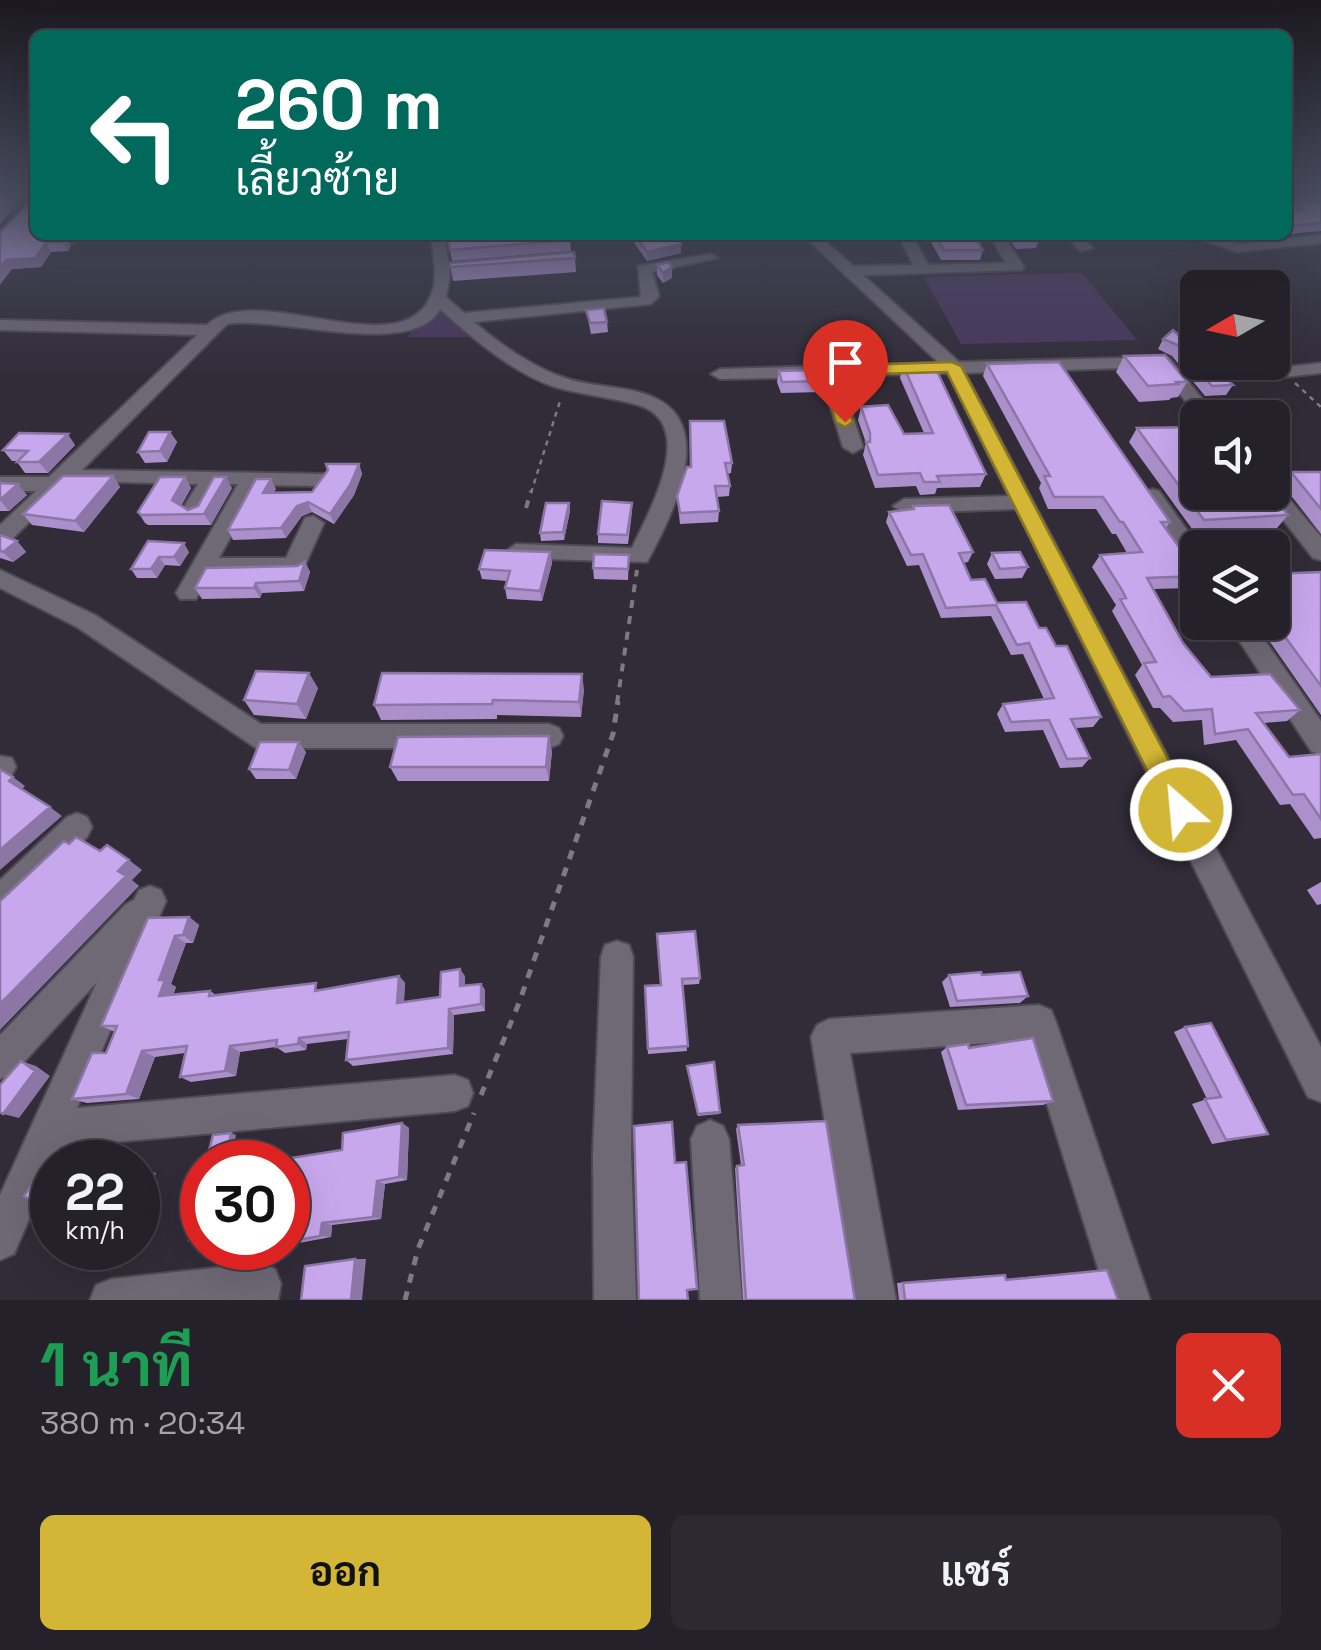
<!DOCTYPE html>
<html lang="th">
<meta charset="utf-8">
<style>
:root{--surface:#25212a;--page:#2d2932;--text:#f1f3f6;--muted:#a3a3a8;--line:#423e47;--accent:#d3b635}
body{margin:0;font-family:"Space Grotesk",Sarabun,sans-serif;background:var(--page);color:var(--text);height:100vh;display:flex;flex-direction:column;font-size:38px;white-space:nowrap}
*{box-sizing:border-box;margin:0}
p{font-size:32px;color:var(--muted)}
.icon{flex:none;width:55px;height:55px;fill:none;stroke:currentColor;stroke-width:2;stroke-linecap:round;stroke-linejoin:round}
.map{position:relative;height:1300px;overflow:hidden}
.side{display:flex;flex-direction:column;background:var(--surface);flex:1}
.side>*{flex:none}
.guide{position:absolute;left:30px;top:30px;width:1262px;height:210px;border-radius:15px;box-shadow:0 10px 40px #0002,0 0 0 2px var(--line);background:#00695c;color:#fff;overflow:hidden}
.needle{width:65px;rotate:261deg}
.tools{position:absolute;left:1180px;top:270px;display:grid;gap:20px}
.tools a{display:grid;place-items:center;width:110px;height:110px;border-radius:15px;background:var(--surface);box-shadow:0 10px 40px #0002,0 0 0 2px var(--line);font-size:50px}
.speed{position:absolute;left:30px;top:1140px;display:flex;gap:20px;font-size:50px;font-weight:700;text-align:center}
.speed>*{display:grid;place-content:center;width:130px;height:130px;border-radius:50%;background:var(--surface);box-shadow:0 10px 40px #0002,0 0 0 2px var(--line);line-height:1}
.speed small{font-size:25px;font-weight:400}
.speed .limit{border:15px solid #d22;background:#fff;color:#111}
.pin{position:absolute;display:grid;place-items:center;width:85px;height:85px;color:#fff;margin:-102px -42px;border-radius:50% 50% 50% 0;rotate:-45deg;box-shadow:0 0 10px #0007}
.pin .icon{rotate:45deg}
.me{position:absolute;width:110px;margin:-55px;rotate:333deg;stroke-linejoin:round;filter:drop-shadow(0 0 8px #0008)}
.turn{display:flex;align-items:center;gap:35px;height:210px;padding:0 40px;font-size:45px}
.turn .icon{width:130px;height:130px;stroke-width:2.5}
.turn b{display:block;font-size:70px;line-height:85px}
.round{display:grid;place-items:center;flex:none;width:105px;height:105px;border-radius:15px;background:var(--page)}
.overview{display:flex;align-items:center;justify-content:space-between;height:170px;padding:0 40px}
h1{font-size:60px;font-weight:700;line-height:75px;color:#1e9e55}
.action{display:flex;gap:20px;margin-top:auto;padding:20px 40px}
.action a{flex:1;height:115px;border-radius:15px;background:var(--accent);color:#111;font-size:40px;font-weight:700;line-height:115px;text-align:center}
.action a+a{background:var(--page);color:var(--text)}
.map>svg:first-child{display:block}
</style>
<div class="map">
<svg width="1321" height="1300" viewBox="0 0 1321 1300">
<rect width="100%" height="100%" fill="#312c38"/>
<path fill="#49365e" d="M1082,273L1137,340L961,344L924,277Z
M442,306L473,337H406Z"/>
<g fill="none" stroke-linecap="round" stroke-linejoin="round">
<defs>
<path id="minor" d="M68,235H82L73,243L66,239Z
M431,235H445L450,276L446,297L464,313L641,297L638,266L711,254L718,258L652,272L659,296L651,304L474,322C498,343 534,368 565,378C593,388 627,385 655,398C718,427 670,520 647,562L508,558L505,552L516,544L632,548C648,513 700,424 638,405C611,397 582,395 555,387C514,374 471,337 440,309C413,360 277,315 227,324L82,470L325,474L328,479L318,486L259,485L219,558H286L305,518L313,516L324,523L302,572L210,574L196,599H180L176,593L238,484H218L201,515L193,517L182,510L198,484L71,481L8,543L0,546V525L36,491H0V477H49L197,335L0,330V320L207,325C257,277 410,373 433,289C438,272 432,252 431,235Z
M803,235H818L853,266L913,265L898,235H912L928,265L1006,263L989,235H1003L1024,267L1021,270L863,275L959,362L1163,357L1169,358L1218,418H1199L1158,367L965,373L1321,1047V1102L1308,1097L1016,509L904,513L893,506L904,499L1009,496L948,373L839,376L863,447L853,453L843,447L821,377L720,379L711,374L720,369L939,363Z
M1064,235H1080L1093,248L1081,251Z
M1190,235H1211L1238,244L1321,235V243L1237,252Z
M1321,363V373L1284,377L1275,372L1284,367Z
M1272,485L1279,487L1321,537V560L1313,558L1265,497L1262,492H1272Z
M1152,489L1159,491L1200,548L1198,570L1190,568L1141,496Z
M0,570L95,615L261,724H549L559,728L563,736L559,744L549,748H256L77,627L0,588Z
M1227,622H1252L1321,721V755L1311,751Z
M0,756L12,758L16,767L10,778L0,781Z
M77,813L87,817L92,827L87,837L11,913L0,917V880L67,817Z
M150,886L161,890L166,901L77,1108L455,1075L468,1080L473,1093L468,1106L455,1111L60,1147L14,1254L0,1260V1195L97,982L13,1074L0,1079V1035L126,904L134,900L139,890Z
M617,941L629,945L633,957L631,1153L636,1300H594L593,1153L601,957L605,945Z
M1039,1005L1051,1010L1056,1022L1150,1300H1108L1027,1040L850,1053L896,1300H854L811,1037L817,1025L829,1019Z
M710,1120L723,1126L729,1139L742,1300H700L691,1139L697,1126Z
M260,1263L275,1269L281,1284L278,1300H90L96,1285L111,1279Z"/>
</defs>
<use href="#minor" stroke="#4e4a54" stroke-width="4"/>
<path stroke="#7e7a84" stroke-width="2.5" stroke-dasharray="5 5" stroke-linecap="butt" d="M1295,383L1321,407
M531,493L561,398"/>
<path stroke="#7e7a84" stroke-width="4" stroke-dasharray="8 8" stroke-linecap="butt" d="M526,508L531,491
M617,703L637,570"/>
<path stroke="#7e7a84" stroke-width="5" stroke-dasharray="9 9" stroke-linecap="butt" d="M481,1095L519,1003L613,734L618,701
M405,1300L418,1249L474,1113"/>
<use href="#minor" fill="#6f6976" fill-rule="evenodd"/>
</g>
<path fill="#ac90cc" d="M1295,194H1314L1321,197V231L1288,234V211H1290L1294,203H1301L1293,198Z
M35,235L66,237L71,246L68,251L51,252L41,267L12,269Z
M447,235L521,240H570L571,251L452,261Z
M629,235H706L677,239L681,244V253L647,261Z
M708,235H772L711,238Z
M927,235H974L983,250L980,260H941Z
M1007,235H1037L1040,238L1036,248L1016,249Z
M1142,235H1188L1185,241H1150Z
M575,258L576,272L453,281L450,263Z
M657,265L672,278L663,283L657,275Z
M586,310L607,322L608,332L591,334Z
M1173,330L1233,385L1226,395L1205,396L1172,356L1158,349L1163,339Z
M1124,356L1187,382L1178,397L1171,398L1169,400L1139,402L1116,372Z
M987,364L1170,522L1166,528L1198,573V578L1190,588L1153,589L1183,643L1211,677L1300,710L1287,721L1264,723L1289,757L1321,754V838L1314,839L1290,804L1280,805L1236,740L1204,745L1202,720L1173,722L1160,708H1153L1135,675L1142,665L1112,611L1116,605L1114,602L1092,567L1100,555L1127,553L1116,534H1112L1096,509H1048L1039,488L1041,483L983,376Z
M903,365L986,474L980,487L937,488L935,494L920,495L916,486L875,488L863,455L866,443L858,420L861,407L904,434L924,433L900,378Z
M779,371L824,381L822,392L781,393L777,382Z
M690,421L732,463L731,473L727,474L730,486L729,496L717,497L719,511L718,522L680,524L677,496L691,467Z
M1137,428L1288,515L1277,528L1195,533L1129,442Z
M170,432L177,442L167,462L145,463L138,452Z
M75,445L48,473H25L17,462L18,461H12L3,450Z
M359,464L362,474L354,495L334,524L312,512L302,516L286,538L233,540L228,530L276,489L274,492H312Z
M1291,472H1321V534L1282,484Z
M113,476L120,487L84,532L32,525L23,514Z
M185,477L191,488L181,506L188,510L198,506L232,488L211,525H148L145,523L138,512Z
M0,483L27,495L9,511H0Z
M569,503L570,511L564,540L541,541L540,533Z
M913,506L973,552L968,562L963,563L971,580L997,603L1039,628L1056,646L1101,717L1093,727L1076,728L1090,758L1082,767L1060,768L1043,730L1005,732L997,714L1003,704L1044,699L1023,654L1011,655L991,616L941,618L919,565L907,566L886,522L889,512L911,510Z
M632,512L628,544L598,543V534Z
M0,536L17,541L26,552L13,562L0,558Z
M148,541L189,552L180,566L165,565L157,578H137L131,569Z
M550,552L552,563L542,601L507,599L505,588L507,581L482,579L479,569Z
M992,553L1028,567L1022,578L995,579L987,564Z
M629,555L628,580L594,579L593,568Z
M305,562L310,572L304,591L262,593L260,598L202,599L195,588L297,566Z
M1321,572V715L1256,622H1272V574Z
M318,688L306,719L254,715L244,700Z
M584,689L581,717L497,715V719L381,720L374,705Z
M552,751L549,781H398L390,767Z
M306,752L296,779H256L249,769Z
M1321,882V904L1317,905L1307,890Z
M189,917L199,925L193,943H186L171,984L176,987L173,995L210,991L216,995L323,989L399,976L405,983L404,1002L440,997L465,976V986L481,984L485,990V1011L454,1015L453,1054L353,1066L346,1060L348,1039L307,1044L306,1050L285,1053L276,1047L240,1052L236,1076L191,1082L180,1077L185,1053L155,1057L139,1099L87,1103L72,1099L106,1053L115,1032L101,1026Z
M657,934L700,978L699,984L682,985L687,1051L648,1054L645,986L661,985Z
M949,975H982L1028,996L1020,1003L950,1007L942,982Z
M1185,1027L1268,1134L1212,1144L1192,1104L1207,1099L1174,1032Z
M947,1047L969,1048L1053,1101L1043,1105L958,1110L941,1052Z
M687,1066L720,1112L719,1114L698,1116Z
M402,1123L409,1128L407,1180L385,1184L381,1219L332,1225L331,1237L288,1245V1170L342,1150Z
M738,1125L855,1300H743L735,1168L737,1166L741,1165L736,1129Z
M220,1248H274L233,1252L219,1251Z
M1107,1270L1118,1300H899L897,1283L995,1275L1006,1279Z"/>
<path fill="#8c76a6" d="M13,194H25L0,224V209Z
M672,235H706L672,240Z
M66,237L71,246L68,251L63,242Z
M46,243L51,252L41,267L12,269L0,285V268L6,260Z
M681,244V253L647,261V252Z
M672,267V278L663,283V273Z
M170,432L177,442L167,462L160,451Z
M68,434L75,445L48,473L39,462Z
M359,464L362,474L354,495L334,524L330,514Z
M113,476L120,487L84,532L75,521Z
M185,477L191,488L178,511L172,500Z
M226,477L232,488L211,525L204,514Z
M271,479L276,489L268,503L263,493Z
M18,484L27,495L9,511L0,500Z
M308,502L312,512L302,516L286,538L281,528L297,506Z
M569,503L570,511L564,540L563,532Z
M17,541L26,552L13,562L3,552Z
M184,543L189,552L180,566L174,557Z
M550,552L552,563L542,601L540,591Z
M159,557L165,565L157,578L151,569Z
M305,562L310,572L304,591L299,581Z
M256,583L262,593L260,598L254,588Z
M309,673L318,688L306,719L297,704Z
M582,674L584,689L581,717L579,702Z
M549,736L552,751L549,781L546,767Z
M299,742L306,752L296,779L289,770Z
M13,777L25,786L21,790L9,781Z
M50,807L62,816L0,870V850Z
M129,860L142,870L132,880L139,886L0,1030V1004Z
M189,917L199,925L193,943L183,935Z
M175,936L186,943L171,984L176,987L170,1003L159,996V980Z
M460,969L465,976V993L460,986Z
M399,976L405,983L403,1010L397,1003Z
M481,984L485,990V1011L481,1004Z
M449,1009L454,1015L453,1054L448,1048Z
M299,1038L307,1044L306,1050L298,1044Z
M230,1046L240,1052L236,1076L225,1071Z
M142,1051L155,1057L139,1099L126,1094Z
M21,1061L36,1066L50,1076L19,1118L3,1114Z
M402,1123L409,1128L407,1180L399,1177Z
M231,1133L236,1135L231,1162H225Z
M54,1154L74,1158L83,1162H72Z
M138,1169L156,1173L138,1226Z
M377,1181L385,1184L381,1219L373,1217Z
M322,1223L332,1225L331,1237L320,1236Z
M111,1248H130L128,1254L109,1253Z
M355,1259H366L362,1300H351Z"/>
<path fill="#c8a8ed" stroke="#8c76a6" stroke-width="2.5" d="M0,194H13L0,209Z
M33,194H35V235H63L66,237L63,242L46,243L35,258L6,260L0,268V232L33,199Z
M1304,194H1314L1321,197V223L1288,226V211L1304,210L1294,203L1317,202Z
M447,235H519L521,240L568,236L570,240L450,250Z
M635,235H675L681,244L647,252Z
M935,235H974L983,250H944Z
M1017,235H1037L1040,238L1020,239Z
M574,252L575,258L450,267V263Z
M669,262L672,267L663,273L657,265Z
M604,308L607,322L590,323L586,310Z
M1173,330L1198,352V362H1208L1233,385L1212,386L1178,345L1163,339Z
M1165,355L1187,382H1176L1178,384L1148,386L1124,356Z
M1059,362L1170,522H1161L1198,573V576L1147,578L1183,643L1211,677L1270,674L1300,710L1256,713L1289,757L1321,754V819L1304,794L1293,795L1248,729L1215,734L1212,709L1184,711L1170,696L1163,697L1144,663L1156,662L1120,599L1126,598L1122,590L1100,555L1142,552L1123,522H1120L1103,497H1054L1044,476H1050L987,364Z
M903,365H934L986,474L937,476L940,482H924L920,473L878,475L866,442H870V433L861,407L888,405L904,434L933,433Z
M820,370L824,381L782,382L779,371Z
M690,421H724L732,463H725L730,486H715L719,511L680,513L677,496L687,467H691Z
M1198,427V492H1269L1288,515L1204,520L1137,428Z
M149,432H170L160,451L138,452Z
M19,433L68,434L39,462H17L28,451L3,450Z
M326,464H359L350,485L330,514L308,502L297,506L281,528L228,530L256,479H271L263,493L312,492L328,470Z
M1291,472H1321V509Z
M63,476H113L75,521L23,514Z
M160,477H185L172,500L188,510L198,506L214,477H226L204,514L141,515L138,512Z
M0,483L18,484L0,500Z
M602,501L632,503L627,535L598,534Z
M546,503H569L563,532L540,533Z
M949,505L973,552L959,553L971,580L985,579L997,603L1026,602L1039,628H1046L1056,646H1067L1101,717L1071,719L1090,758L1067,759L1049,720L1011,722L1003,704L1054,698L1029,643L1017,645L996,605L946,608L923,554L911,555L889,512L914,509L913,506Z
M0,536V535L17,541L3,552L0,550Z
M148,541L184,543L174,557H159L151,569H131Z
M485,550L550,552L540,591L505,588L510,571L479,569Z
M1020,552L1028,567L1000,569L992,553Z
M594,554L629,555L628,569L593,568Z
M305,562L299,581L256,583L254,588H195L206,568L297,566Z
M1321,572V686L1272,619V574Z
M256,671L309,673L297,704L244,700Z
M382,673L582,674L579,702L493,700L492,704L374,705Z
M549,736L546,767H390L398,737Z
M260,742H299L289,770L249,769Z
M1,770L13,777L9,781L50,807L0,850V771Z
M76,837L100,851L107,845L129,860L118,871L126,876L0,1004V901L64,841L69,844Z
M189,917L183,935L175,936L159,980H165L159,996L210,991L209,996L316,983L315,991L399,976L397,1003L440,997L441,972L460,969V986L481,984V1004L449,1009L448,1048L346,1060L349,1032L299,1038L298,1044L276,1047L277,1040L230,1046L225,1071L180,1077L187,1046L142,1051L126,1094L72,1099L92,1053H106L117,1026H101L148,918Z
M695,931L700,978L682,979L688,1046L648,1049L645,986L661,985L657,934Z
M981,972L982,975L1020,972L1028,996L957,1001L949,975Z
M1211,1023L1268,1134L1226,1140L1205,1099L1221,1097L1185,1027Z
M1033,1038L1053,1101L966,1105L947,1047L968,1044L969,1048Z
M21,1061L35,1071L3,1114L0,1112V1085Z
M714,1062L720,1112L698,1114L687,1066Z
M826,1121L855,1300H746L737,1166L744,1165L738,1125Z
M672,1122L675,1163L686,1162L697,1289L687,1290L688,1300H639L634,1126Z
M402,1123L399,1177L377,1181L373,1217L322,1223L320,1236L288,1242V1170L290,1169L291,1158L342,1150L343,1133Z
M231,1133L225,1162H206L213,1135Z
M54,1154L72,1162H52V1211L24,1196Z
M201,1178H202V1238L189,1240Z
M68,1248H111L109,1253H66Z
M220,1248H253L219,1251Z
M355,1259L351,1300H301L305,1266Z
M1107,1270L1118,1300H905L903,1283L1005,1275L1006,1280Z"/>
<linearGradient id="sky" x2="0" y2="1"><stop stop-color="#1b181f"/><stop offset="0.52" stop-color="#484b5e"/><stop offset="1" stop-color="#484b5e" stop-opacity="0"/></linearGradient>
<rect width="1321" height="376" fill="url(#sky)"/>
<path fill="#d3b635" stroke="#897622" stroke-width="2.5" d="M952,362L961,366L1190,801L1194,810L1190,818L1181,822L1171,818L947,372L838,375L853,422L845,427L836,422L820,371L828,366Z"/>
</svg>
<div class="tools">
<a><svg class="needle" viewBox="-14 -14 28 28"><path d="M0-13l5 13h-10z" fill="#e53935"/><path d="M0 13l5-13h-10z" fill="#a3a3a8"/></svg></a>
<a><svg class="icon" aria-label="sound" viewBox="0 0 24 24"><path d="M4 9h4l5-4v14l-5-4H4zM17 9q2 3 0 6"/></svg></a>
<a><svg class="icon" aria-label="layers" viewBox="0 0 24 24"><path d="M12 4l9 5-9 5-9-5zM3 14l9 5 9-5"/></svg></a>
</div>
<div class="speed"><div>22<small>km/h</small></div><div class="limit">30</div></div>
<div class="pin" style="left:845px;top:422px;background:#d93025"><svg class="icon" aria-label="arrive" viewBox="0 0 24 24"><path d="M6 21V4h12l-3 4 3 4H6"/></svg></div>
<svg class="me" style="left:1181px;top:810px" viewBox="-20 -20 40 40"><circle r="17" fill="#d3b635" stroke="#fff" stroke-width="3"/><path d="M0-11L8 9 0 5-8 9z" fill="#fff"/></svg>
<div class="guide">
<div class="turn"><svg class="icon" aria-label="left" viewBox="0 0 24 24"><path d="M17 20v-9H6M10 6l-5 5 5 5"/></svg><div><b>260 m</b>เลี้ยวซ้าย</div></div>
</div>
</div>
<section class="side">
<div class="overview"><div><h1>1 นาที</h1><p>380 m · 20:34</p></div><a class="round" style="background:#d93025;color:#fff"><svg class="icon" aria-label="close" viewBox="0 0 24 24"><path d="M6 6l12 12M18 6L6 18"/></svg></a></div>
<div class="action"><a>ออก</a><a>แชร์</a></div>
</section>
